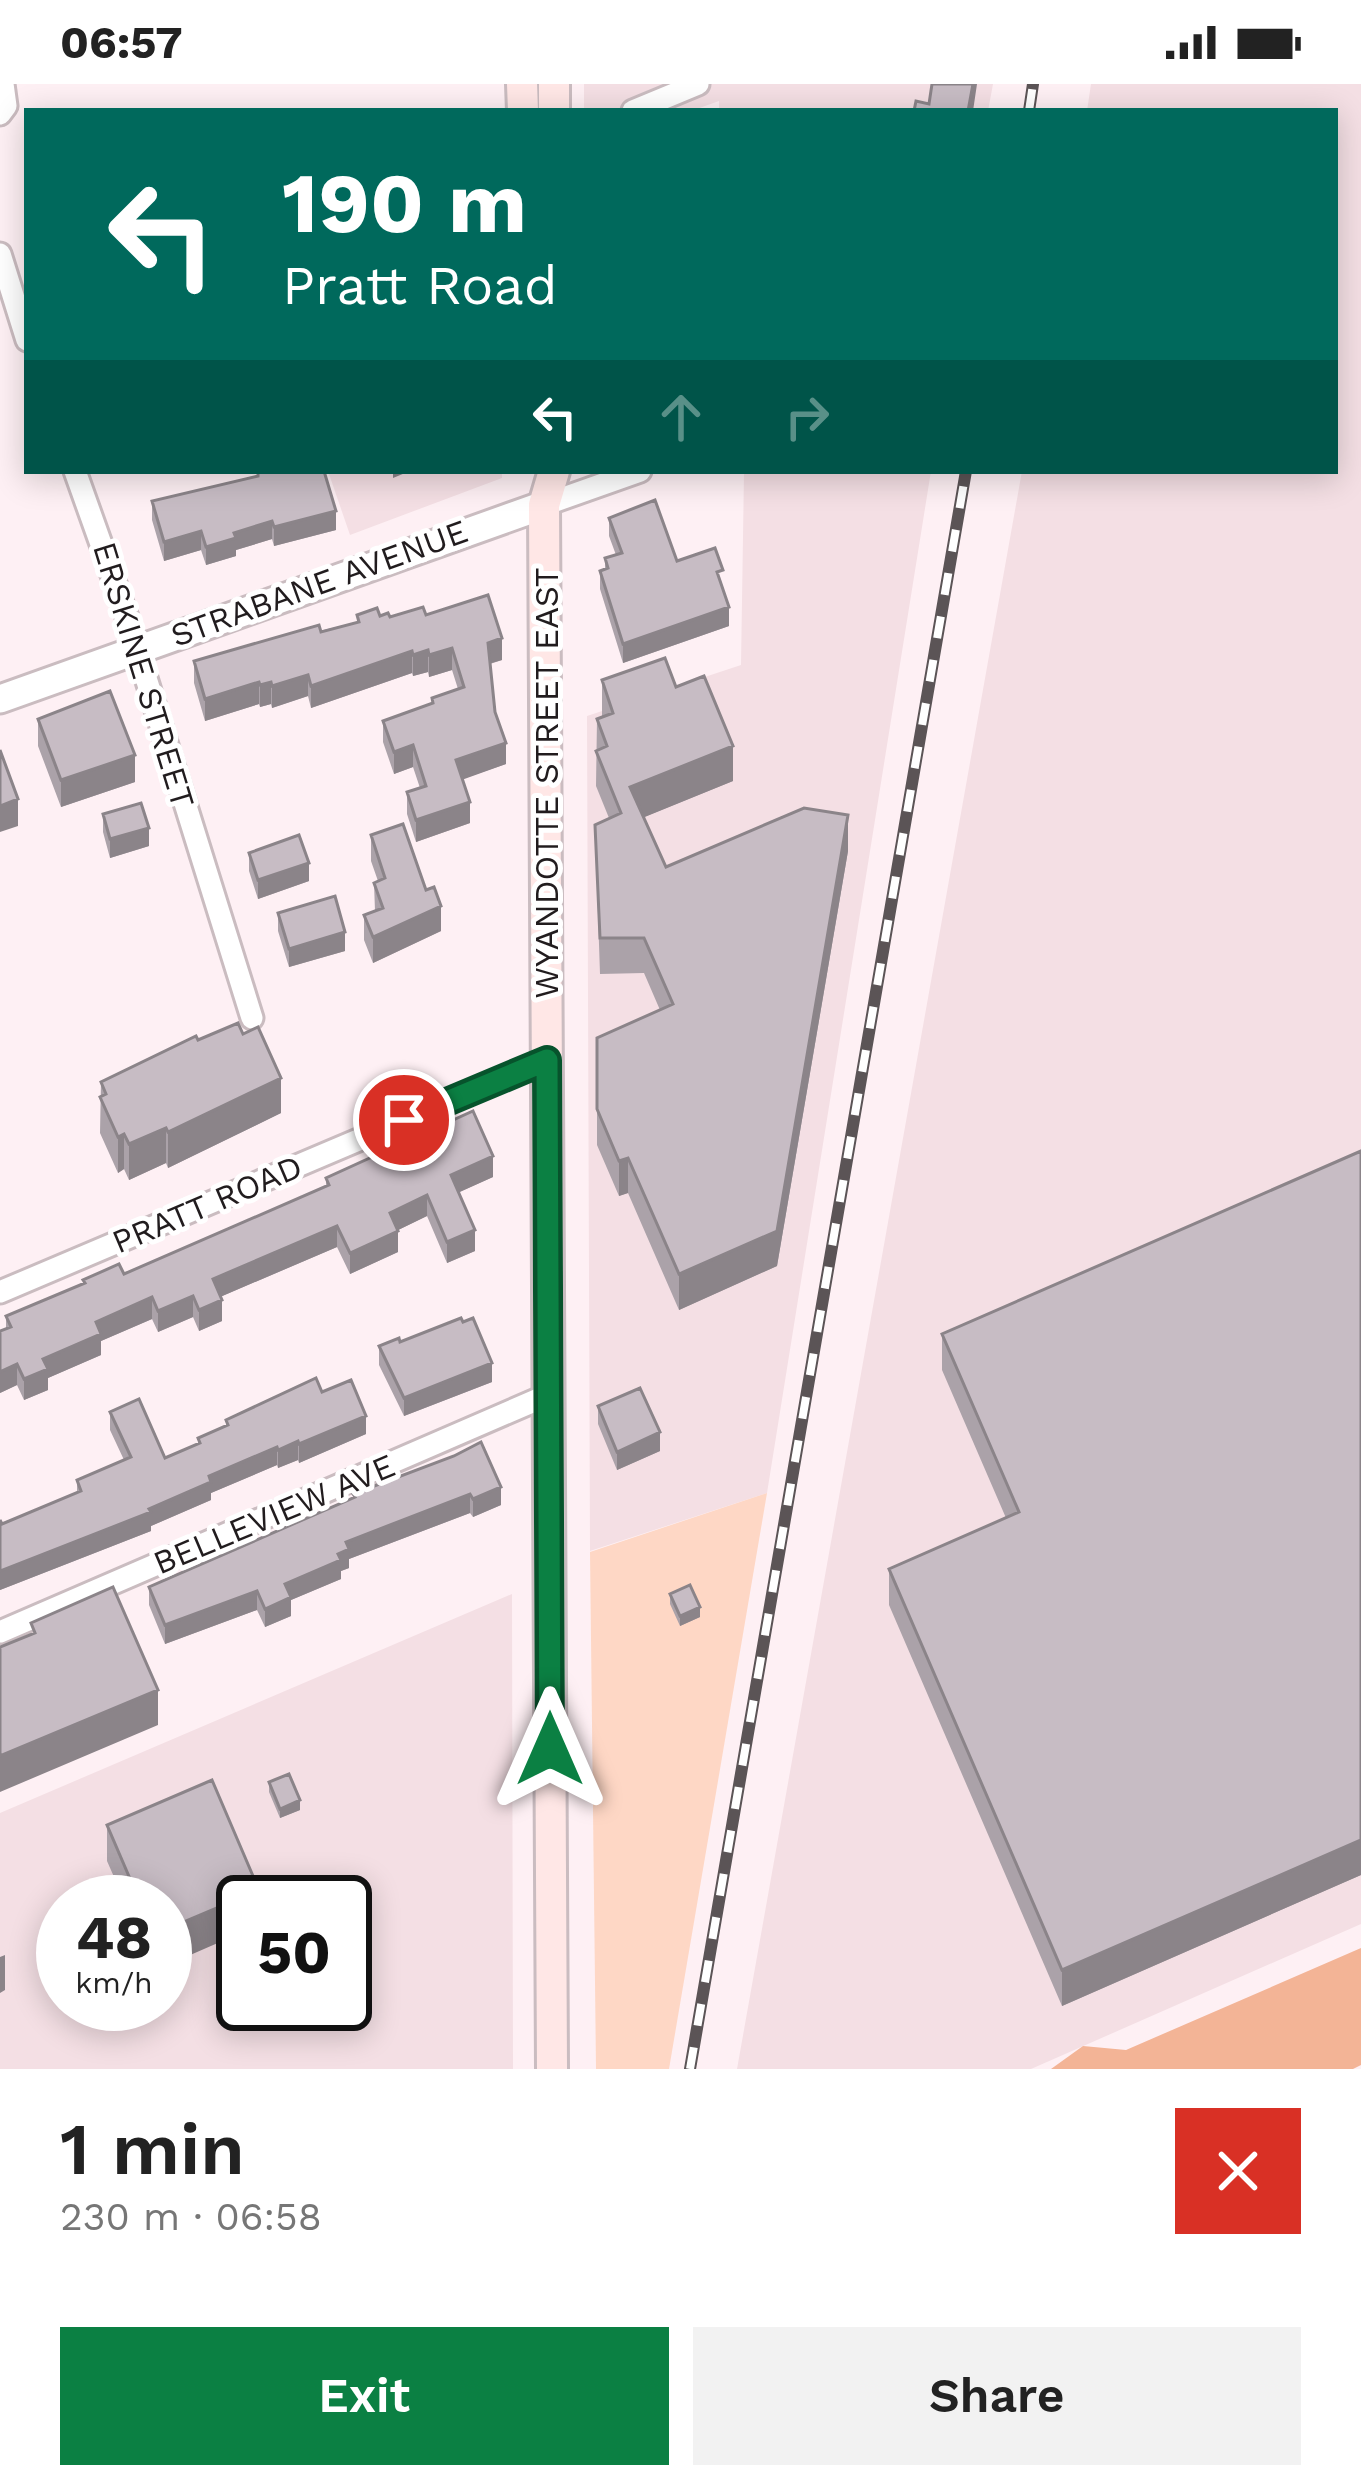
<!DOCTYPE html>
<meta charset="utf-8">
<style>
:root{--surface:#fff;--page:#f2f2f2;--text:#222;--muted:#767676;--accent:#0b8043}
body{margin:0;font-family:"Work Sans",sans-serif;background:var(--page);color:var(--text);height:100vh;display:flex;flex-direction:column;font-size:45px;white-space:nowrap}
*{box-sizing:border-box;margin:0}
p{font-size:39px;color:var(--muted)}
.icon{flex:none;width:66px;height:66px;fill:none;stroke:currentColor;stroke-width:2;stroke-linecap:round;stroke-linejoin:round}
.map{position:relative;height:1985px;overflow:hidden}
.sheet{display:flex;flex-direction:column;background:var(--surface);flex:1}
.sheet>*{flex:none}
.top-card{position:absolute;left:24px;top:24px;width:1314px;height:366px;border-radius:0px;box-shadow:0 6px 30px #0003;background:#00695c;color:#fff;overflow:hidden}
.speed{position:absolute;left:36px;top:1791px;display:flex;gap:24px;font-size:60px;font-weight:700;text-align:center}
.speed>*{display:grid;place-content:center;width:156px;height:156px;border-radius:50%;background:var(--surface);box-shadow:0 6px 30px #0003;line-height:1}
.speed small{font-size:30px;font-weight:400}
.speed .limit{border:6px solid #111;border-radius:18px;background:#fff;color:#111}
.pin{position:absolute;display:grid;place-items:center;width:102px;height:102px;color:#fff;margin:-51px;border:6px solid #fff;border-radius:50%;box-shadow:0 3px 12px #0007}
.me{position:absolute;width:132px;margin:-66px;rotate:0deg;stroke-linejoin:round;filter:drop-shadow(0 0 9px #0008)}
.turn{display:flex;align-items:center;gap:42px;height:252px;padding:0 60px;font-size:54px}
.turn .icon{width:156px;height:156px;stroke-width:2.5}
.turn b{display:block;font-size:84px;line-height:102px}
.lanes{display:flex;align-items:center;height:114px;padding:0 60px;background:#0003;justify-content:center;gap:60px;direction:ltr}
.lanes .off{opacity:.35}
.round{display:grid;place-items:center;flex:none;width:126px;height:126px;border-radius:0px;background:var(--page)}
.head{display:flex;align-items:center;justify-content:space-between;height:204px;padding:0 60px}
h1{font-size:72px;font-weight:600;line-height:90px}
.primary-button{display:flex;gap:24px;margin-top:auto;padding:24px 60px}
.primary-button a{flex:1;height:138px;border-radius:0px;background:var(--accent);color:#fff;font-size:48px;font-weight:600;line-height:138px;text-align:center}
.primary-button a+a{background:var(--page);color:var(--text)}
.status{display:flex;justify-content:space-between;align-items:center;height:84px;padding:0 60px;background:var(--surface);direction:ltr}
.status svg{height:33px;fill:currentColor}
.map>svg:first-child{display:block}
</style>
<div class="status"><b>06:57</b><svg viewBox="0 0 49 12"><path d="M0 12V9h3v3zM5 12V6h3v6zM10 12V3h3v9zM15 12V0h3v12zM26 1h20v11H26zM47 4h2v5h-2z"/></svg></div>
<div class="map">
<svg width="1361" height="1985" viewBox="0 0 1361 1985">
<rect width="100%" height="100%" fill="#fef0f4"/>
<path fill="#f4dfe4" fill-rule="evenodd" d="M584,0H993L988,27H719V17L691,27H584Z
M1091,0H1361V1840L1031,1985H737L1022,387H1335V27H1087Z
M328,387H502V394L350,451Z
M700,387H931L767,1409L590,1467L587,632L741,581L744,389Z
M512,1510L513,1985H0V1729ZM63,1818H165V1920H63ZM243,1818H345V1920H243Z"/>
<path fill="#fed7c5" d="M767,1409L669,1985H596L590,1468Z"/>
<path fill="#f3b496" d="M1361,1864V1981L1353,1985H1051L1083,1962L1126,1966Z"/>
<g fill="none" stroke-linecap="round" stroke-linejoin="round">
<defs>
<path id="minor" d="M633,27L698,0
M0,30L6,22L3,0
M0,170L27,256
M75,387L127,533L252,934
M544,421L640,387
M0,1208L547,976
M0,1548L548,1311"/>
<path id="tertiary" d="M0,615L544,421"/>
<path id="secondary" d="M522,0L523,27
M554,0V27
M552,1985L544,421L554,387"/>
</defs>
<use href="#minor" stroke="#cabcc0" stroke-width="27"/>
<use href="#tertiary" stroke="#cabcc0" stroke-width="33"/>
<use href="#secondary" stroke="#cabcc0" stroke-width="36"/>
<use href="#minor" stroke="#fff" stroke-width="21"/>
<use href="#tertiary" stroke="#fff" stroke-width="27"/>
<use href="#secondary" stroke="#ffe7e6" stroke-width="30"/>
<defs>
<path id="rail" d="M1029,27L1033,0
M690,1985L966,387"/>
</defs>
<use href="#rail" stroke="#5b5456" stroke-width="12"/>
<use href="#rail" stroke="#fff" stroke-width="8" stroke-dasharray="22" stroke-linecap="butt"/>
</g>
<path fill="#aba2a9" d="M152,417L336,446L274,462L272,455L236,466V472L206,481L201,466L164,477L152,436Z
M609,434L677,477L729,542L623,579L600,505V487L605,485V474L616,471L609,452Z
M357,531L390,533L426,531L502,576L490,580L495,628L506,680L462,695L470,739L416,758L407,730V708L420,704L413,683L394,690L383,658V637L432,620V614L458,605L452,586L429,593L428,588L413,592L412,589L311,624L308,612L272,624L271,620L260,623L259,620L205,637L194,599V577L357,538Z
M602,596L676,603L733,697L644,733L666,783L848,767L777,1182L679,1226L628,1109L619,1112L597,1061V954L660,926L644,889L600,890L595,741L609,734L596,702L597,635L602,633Z
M38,635L135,698L61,723L38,662Z
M103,730L149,762L110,774L103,748Z
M371,751L441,847L373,879L364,856V831L375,827L374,799L378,797L371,777Z
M249,769L309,797L258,815L249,787Z
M278,829L345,867L289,883L278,847Z
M198,956L281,1029L168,1084L166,1079L129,1096L124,1085L118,1089L100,1049L101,998Z
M1361,1067V1791L1062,1922L889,1521V1485L1006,1434L942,1286V1250Z
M493,1093L459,1108L475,1167L447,1179L427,1132L398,1146V1168L350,1190L337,1163L220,1213L222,1237L199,1247L193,1233L158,1248L152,1235L101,1257V1271L48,1294V1306L24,1316L17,1301L0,1309V1247L6,1245V1232L83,1200V1196L124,1190L326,1103V1094Z
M400,1258L492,1298L404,1332L379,1281V1262Z
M322,1308L366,1350L299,1379L298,1376L278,1384L277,1381L211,1409V1416L151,1442V1447L0,1506V1436L2,1440L77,1408V1396L124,1376L110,1346V1328L165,1374L198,1360V1354L226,1342V1336Z
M598,1322L660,1367L617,1386L598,1340Z
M454,1372L501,1421L473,1433L470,1429L349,1475V1484L341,1487V1495L291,1516V1532L265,1543L257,1526L165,1560L149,1521V1503L353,1414V1410Z
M670,1510L700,1533L680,1542L670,1520Z
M269,1698L300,1726L280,1734L269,1708Z
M107,1741L259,1818H125L107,1777Z"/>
<path fill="#8b8489" d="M973,0H977L973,27H968Z
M393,387H410L393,394Z
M336,427V446L274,462V443Z
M272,437V455L236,466V472L206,481V463L234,449Z
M201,447V466L164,477V458Z
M729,523V542L623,579V560Z
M502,554V576L488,580V559Z
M452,564V586L429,593V571Z
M428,566V588L413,592V571Z
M412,567V589L311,624V602Z
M308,591V612L272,624V602Z
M259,598V620L205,637V615Z
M271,598V620L260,623V601Z
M506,659V680L456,698V676Z
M413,661V683L394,690V668Z
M733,662V697L630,739V703Z
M135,671V698L61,723V696Z
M18,715V742L0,748V722Z
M470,718V739L416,758V736Z
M848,731V767L777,1182L679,1226V1190Z
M149,744V762L110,774V755Z
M309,779V797L258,815V796Z
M441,822V847L373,879V853Z
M345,848V867L289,883V865Z
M281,994V1029L168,1084V1048Z
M166,1044V1079L129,1096V1060Z
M124,1050V1085L118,1089V1053Z
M493,1072V1093L451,1112V1091Z
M628,1074V1109L619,1112V1077Z
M427,1111V1132L390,1150V1129Z
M337,1142V1163L213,1216V1195Z
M475,1146V1167L447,1179V1158Z
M398,1147V1168L350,1190V1169Z
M193,1212V1233L158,1248V1227Z
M152,1213V1235L101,1257V1271L48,1294V1306L24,1316V1295L43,1275L96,1238Z
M222,1216V1237L199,1247V1226Z
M492,1279V1298L404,1332V1314Z
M17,1280V1301L0,1309V1288Z
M366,1332V1350L299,1379V1360Z
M660,1348V1367L617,1386V1368Z
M298,1357V1376L278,1384V1366Z
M277,1363V1381L211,1409V1416L151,1442V1447L0,1506V1487L149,1425L209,1392Z
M501,1403V1421L473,1433V1415Z
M470,1410V1429L349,1475V1484L341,1487V1495L291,1516V1532L265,1543V1525L285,1500L338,1470L346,1458Z
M257,1507V1526L165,1560V1541Z
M700,1523V1533L680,1542V1532Z
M158,1606V1641L0,1708V1672Z
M300,1716V1726L280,1734V1725Z
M1361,1756V1791L1062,1922V1886Z
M259,1806V1818H243V1848L165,1882V1846Z
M368,1863V1890L345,1900V1873Z
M5,1871V1906L0,1909V1873Z"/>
<path fill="#c7bcc4" stroke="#8b8489" stroke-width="3" d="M932,0H973L968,27H914L916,17L929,20Z
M258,387H324L336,427L274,443L272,437L234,449L236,454L206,463L201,447L164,458L152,417L258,392Z
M655,416L677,477L715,464L723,486L717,488L729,523L623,560L600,487L608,484L605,474L622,469L609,434Z
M488,511L502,554L488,559L495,628L506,659L456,676L470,718L416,736L407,708L426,702L413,661L394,668L383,637L433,619L432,614L464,603L452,564L429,571L428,566L413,571L412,567L311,602L308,591L272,602L271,598L260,601L259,598L205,615L194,577L319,541L321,548L359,538L357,531L377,524L380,532L388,529L390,533L423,523L426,531Z
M665,574L676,603L704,592L733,662L630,703L666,783L804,724L848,731L777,1147L679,1190L628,1074L619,1077L597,1025V954L673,920L644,854H600L595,741L621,729L596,667L607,662L597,635L613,629L602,596Z
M110,607L135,671L61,696L38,635Z
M0,666L18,715L0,722Z
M141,719L149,744L110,755L103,730Z
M403,740L426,806L434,803L441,822L373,853L364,831L383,824L374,799L385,794L371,751Z
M299,751L309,779L258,796L249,769Z
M335,812L345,848L289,865L278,829Z
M238,939L243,950L258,943L281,994L168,1048L166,1044L129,1060L124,1050L118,1053L100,1013L106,1010L101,998L196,952L198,956Z
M473,1027L493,1072L451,1091L475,1146L447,1158L427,1111L390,1129L398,1147L350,1169L337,1142L213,1195L222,1216L199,1226L193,1212L158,1227L152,1213L96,1238L101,1250L43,1275L48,1285L24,1295L17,1280L0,1288V1247L11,1243L6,1232L85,1199L83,1196L119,1180L124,1190L329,1101L326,1094Z
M1361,1067V1756L1062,1886L889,1485L1019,1428L942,1250Z
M461,1234L463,1238L473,1234L492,1279L404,1314L379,1262L399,1254L400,1258Z
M316,1294L322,1308L351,1296L366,1332L299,1360L298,1357L278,1366L277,1363L209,1392L211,1398L149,1425L151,1428L0,1487V1436L2,1440L81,1407L77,1396L131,1373L110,1328L139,1315L165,1374L200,1359L198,1354L228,1341L226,1336Z
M640,1304L660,1348L617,1368L598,1322Z
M481,1358L501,1403L473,1415L470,1410L346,1458L349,1465L338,1470L341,1476L285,1500L291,1513L265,1525L257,1507L165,1541L149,1503L355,1413L353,1410L454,1372Z
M690,1501L700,1523L680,1532L670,1510Z
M113,1503L158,1606L0,1672V1563L35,1549L31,1539Z
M289,1690L300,1716L280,1725L269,1698Z
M212,1696L259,1806L165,1846V1818H140L107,1741Z
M352,1825L368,1863L345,1873V1829Z"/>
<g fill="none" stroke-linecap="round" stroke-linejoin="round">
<defs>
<path id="route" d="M404,1036L547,976L550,1665"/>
</defs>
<use href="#route" stroke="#07532c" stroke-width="30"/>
<use href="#route" stroke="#0b8043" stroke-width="21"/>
</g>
<g text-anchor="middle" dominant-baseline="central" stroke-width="10" stroke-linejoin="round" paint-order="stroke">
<g font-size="33" fill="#211c1e" stroke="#fff">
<text transform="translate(319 499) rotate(-20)">STRABANE AVENUE</text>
<text transform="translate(144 591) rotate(73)">ERSKINE STREET</text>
<text transform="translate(546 699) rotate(-90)">WYANDOTTE STREET EAST</text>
<text transform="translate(207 1120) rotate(-23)">PRATT ROAD</text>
<text transform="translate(274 1430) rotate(-23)">BELLEVIEW AVE</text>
</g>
</g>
</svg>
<div class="speed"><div>48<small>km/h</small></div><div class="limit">50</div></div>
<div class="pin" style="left:404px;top:1036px;background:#d93025"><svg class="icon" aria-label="arrive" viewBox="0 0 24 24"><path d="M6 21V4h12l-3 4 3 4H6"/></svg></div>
<svg class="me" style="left:550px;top:1665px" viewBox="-20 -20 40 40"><path d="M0-17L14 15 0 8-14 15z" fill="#0b8043" stroke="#fff" stroke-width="4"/></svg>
<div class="top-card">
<div class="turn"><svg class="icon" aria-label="left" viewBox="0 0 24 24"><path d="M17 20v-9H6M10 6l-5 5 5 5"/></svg><div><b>190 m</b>Pratt Road</div></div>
<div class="lanes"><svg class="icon" aria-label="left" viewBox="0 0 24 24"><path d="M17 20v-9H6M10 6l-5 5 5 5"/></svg><svg class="icon off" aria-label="ahead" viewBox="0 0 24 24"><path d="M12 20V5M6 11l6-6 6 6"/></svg><svg class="icon off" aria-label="right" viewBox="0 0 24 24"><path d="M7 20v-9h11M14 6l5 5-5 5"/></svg></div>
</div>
</div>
<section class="sheet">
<div class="head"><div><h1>1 min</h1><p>230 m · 06:58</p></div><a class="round" style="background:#d93025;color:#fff"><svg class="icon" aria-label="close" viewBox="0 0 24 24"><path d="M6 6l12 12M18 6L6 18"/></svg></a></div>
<div class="primary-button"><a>Exit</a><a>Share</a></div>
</section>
